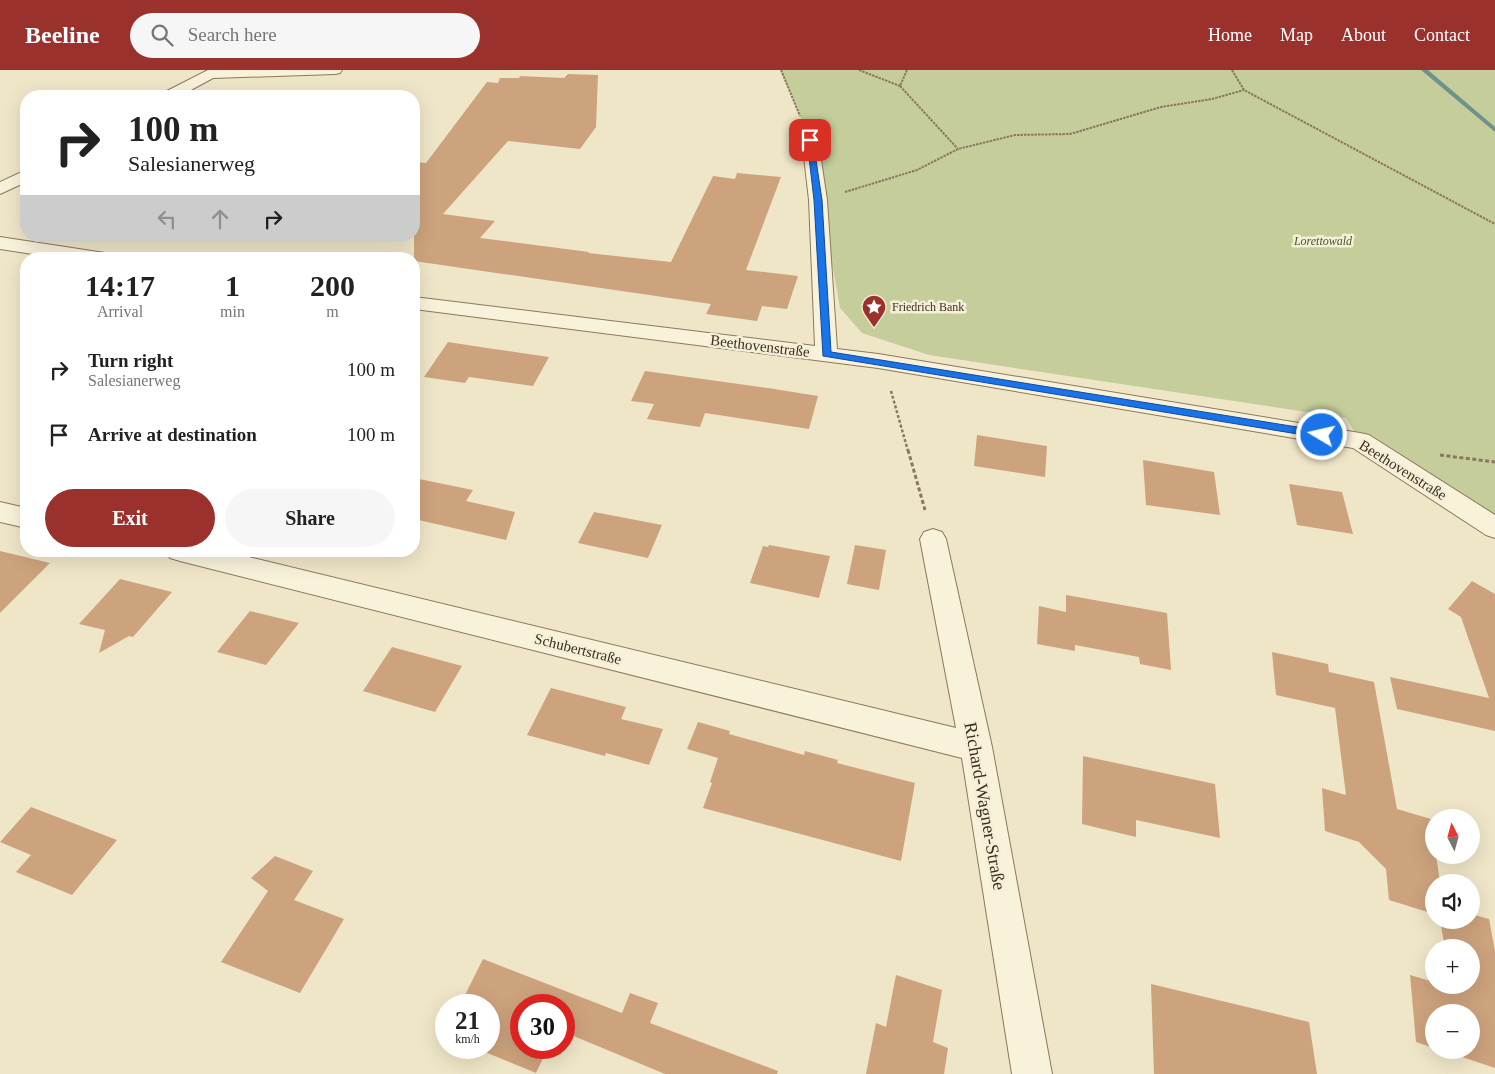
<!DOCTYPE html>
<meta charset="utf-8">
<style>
:root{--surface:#fff;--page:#f6f6f6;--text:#222;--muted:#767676;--accent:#9b312c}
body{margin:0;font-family:Georgia,serif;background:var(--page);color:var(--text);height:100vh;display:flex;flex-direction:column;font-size:19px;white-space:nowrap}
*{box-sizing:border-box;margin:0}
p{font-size:16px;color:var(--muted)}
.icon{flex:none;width:28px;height:28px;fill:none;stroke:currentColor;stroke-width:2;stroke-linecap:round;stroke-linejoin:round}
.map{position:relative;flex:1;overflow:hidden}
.panel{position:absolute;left:20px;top:182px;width:400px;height:305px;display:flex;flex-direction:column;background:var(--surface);border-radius:20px;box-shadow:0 5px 20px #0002}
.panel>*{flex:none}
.hud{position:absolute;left:20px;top:20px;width:400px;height:152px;border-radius:20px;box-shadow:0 5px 20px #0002;background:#fff;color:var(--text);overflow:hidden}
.needle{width:32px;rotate:354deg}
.controls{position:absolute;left:1425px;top:739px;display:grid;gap:10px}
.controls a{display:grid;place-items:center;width:55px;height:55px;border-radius:50%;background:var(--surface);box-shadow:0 5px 20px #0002;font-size:25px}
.speed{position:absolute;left:435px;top:924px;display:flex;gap:10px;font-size:25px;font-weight:700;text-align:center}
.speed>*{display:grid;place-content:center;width:65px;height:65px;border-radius:50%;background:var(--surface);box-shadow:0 5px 20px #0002;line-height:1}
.speed small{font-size:12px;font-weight:400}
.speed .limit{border:8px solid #d22;background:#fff;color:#111}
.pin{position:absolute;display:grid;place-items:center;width:42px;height:42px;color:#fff;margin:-21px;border-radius:10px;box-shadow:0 2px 8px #0006}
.me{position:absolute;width:55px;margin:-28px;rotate:279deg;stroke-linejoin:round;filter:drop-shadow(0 0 4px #0008)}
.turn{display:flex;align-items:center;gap:18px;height:105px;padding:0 25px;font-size:22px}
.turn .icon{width:65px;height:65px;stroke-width:2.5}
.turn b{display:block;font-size:35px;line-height:42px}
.lanes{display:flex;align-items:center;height:48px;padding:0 25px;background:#0003;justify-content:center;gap:25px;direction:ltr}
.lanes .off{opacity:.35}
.eta{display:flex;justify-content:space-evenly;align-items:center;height:85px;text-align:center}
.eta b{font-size:30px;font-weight:700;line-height:35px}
.primary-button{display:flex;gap:10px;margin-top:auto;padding:10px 25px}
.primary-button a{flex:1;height:58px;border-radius:30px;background:var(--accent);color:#fff;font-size:20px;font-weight:700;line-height:58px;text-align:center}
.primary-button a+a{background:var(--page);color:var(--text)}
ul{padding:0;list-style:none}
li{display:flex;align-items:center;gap:15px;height:65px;padding:0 25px}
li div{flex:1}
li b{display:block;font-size:19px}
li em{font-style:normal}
header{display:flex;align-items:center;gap:30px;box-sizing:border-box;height:70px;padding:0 25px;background:var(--accent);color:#fff}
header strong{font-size:24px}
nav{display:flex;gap:28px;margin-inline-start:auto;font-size:18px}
.search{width:350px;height:45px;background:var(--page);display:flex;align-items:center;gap:12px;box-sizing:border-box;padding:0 18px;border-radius:28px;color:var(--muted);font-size:19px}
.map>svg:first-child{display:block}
</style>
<header>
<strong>Beeline</strong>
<div class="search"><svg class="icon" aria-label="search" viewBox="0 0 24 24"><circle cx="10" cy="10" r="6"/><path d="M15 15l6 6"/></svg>Search here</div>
<nav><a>Home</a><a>Map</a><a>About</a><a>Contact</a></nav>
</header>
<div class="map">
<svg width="1495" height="1004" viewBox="0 0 1495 1004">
<rect width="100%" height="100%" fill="#efe6c8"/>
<path fill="#c5ce9b" d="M781,0H1495V458L1360,371L1346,348L929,285L862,263L840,238L810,70Z"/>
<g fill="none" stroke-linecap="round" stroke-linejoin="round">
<path fill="#6f928b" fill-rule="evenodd" d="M1421,0H1428L1495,57V62Z"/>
</g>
<path fill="#cda37d" d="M568,4L598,5L596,57L580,79L508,71L443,144L495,151L480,168L589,182L588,183L671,192L713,106L735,109L737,103L781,107L746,200L798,206L787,239L762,236L757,251L706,244L711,234L414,191V92L426,93L487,12L498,13L500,8H519L520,6L564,8Z
M448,272L487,278L549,287L533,316L469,307L465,313L424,307Z
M645,301L768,318L818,326L809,359L705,343L700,357L647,349L654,334L631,331Z
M977,365L1047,376L1045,407L974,396Z
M1143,390L1214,402L1220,445L1146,435Z
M414,408L473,420L466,431L515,442L506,470L414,449Z
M1289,414L1342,422L1353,464L1297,455Z
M594,442L662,455L648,488L578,473Z
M769,475L830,486L819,528L750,513L763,476L768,477Z
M855,475L886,480L879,520L847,514Z
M0,481L50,493L0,543Z
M120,509L172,522L133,567L129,566L99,583L105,560L79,554Z
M1472,511L1495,524V661L1397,639L1390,607L1489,628L1461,547L1448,539Z
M1066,525L1167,543L1171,600L1140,594L1139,587L1075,575V581L1037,574L1039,536L1066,542Z
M250,541L299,553L266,595L217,582Z
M392,577L462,596L435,642L363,621Z
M1272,582L1328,594L1329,602L1374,612L1397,739L1431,749L1434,785H1436L1440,812H1434V844L1389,830L1386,799L1359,772L1325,761L1322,718L1346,725L1335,638L1276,625Z
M551,618L626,637L621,649L663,659L649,695L606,683L605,686L527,665Z
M698,652L730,661L729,664L804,685L805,681L838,690L837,693L915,713L901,791L703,738L712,713L710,712L718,688L687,679Z
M1083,686L1215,714L1220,768L1136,750V767L1082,754Z
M31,737L117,770L72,825L16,802L31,785L0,772Z
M275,786L313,801L294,830L344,849L300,923L221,892L268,821L251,808Z
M1471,844L1489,849L1495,881V998L1441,980H1471V942H1434V978L1416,972L1410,905L1434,912V915L1451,918V915H1471V878H1445L1440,850H1471Z
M483,889L622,943L630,923L658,933L650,953L778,1001L777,1004H665L564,962V935H521V978H548L536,1003L475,978H489V935H460Z
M896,905L942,920L933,972L948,978L944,1004H866L876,953L886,957Z
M1151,914L1309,952L1317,1004H1154Z"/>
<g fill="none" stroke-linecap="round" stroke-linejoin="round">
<defs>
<path id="minor" d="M208,0H342L340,3L335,4L213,8L180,26H161L163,23Z
M810,65L816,66L818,70L827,130L837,279L878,284L1360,363L1369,365L1495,445V468L1486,465L1353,378L878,298L414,239V227L815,276L809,130L802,70L804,66Z
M26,100V112L0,124V112Z
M0,167L105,183L112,185L115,189H65L0,179Z
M0,432L26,438V458L0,452Z
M933,459L942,462L946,469L992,677L1052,1004H1012L962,688L180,491L170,488L167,481H224L956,658L920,469L924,462Z"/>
</defs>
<use href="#minor" stroke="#8b785c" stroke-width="2"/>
<path stroke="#8b785c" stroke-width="2" stroke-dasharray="2.5 1" stroke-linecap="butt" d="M781,0L800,46
M859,0L900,16
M907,0L900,16L958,79
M1232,0L1244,20L1495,154
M845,122L917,100L958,79L1015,65L1070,64L1161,37L1212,29L1244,20"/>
<path stroke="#8b785c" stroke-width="2.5" stroke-dasharray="3 2" stroke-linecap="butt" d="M891,321L908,381"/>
<path stroke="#8b785c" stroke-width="3" stroke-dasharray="4 2.5" stroke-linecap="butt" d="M908,380L925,440
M1440,385L1495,392"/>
<use href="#minor" fill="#f9f2db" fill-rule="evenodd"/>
</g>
<path fill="#1a73e8" stroke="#114b97" d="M810,67L813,70L822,130L831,282L1322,361L1327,365L1322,368L823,286L814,130L807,70Z"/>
<defs>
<symbol id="sight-pin" viewBox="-11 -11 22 30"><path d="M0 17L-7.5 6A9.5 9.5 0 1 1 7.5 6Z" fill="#9b312c" stroke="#f6efd8"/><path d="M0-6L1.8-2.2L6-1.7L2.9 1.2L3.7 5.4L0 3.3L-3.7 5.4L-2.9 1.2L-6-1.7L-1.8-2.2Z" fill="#fff"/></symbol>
</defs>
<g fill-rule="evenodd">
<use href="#sight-pin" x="860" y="223" width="28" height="38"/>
</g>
<g text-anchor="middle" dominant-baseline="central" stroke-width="5" stroke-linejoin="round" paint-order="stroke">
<g font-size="12" font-style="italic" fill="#495826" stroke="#f6efd8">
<text x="1323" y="171">Lorettowald</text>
</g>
<g font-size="12" fill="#3c2f20" stroke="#f6efd8" text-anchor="start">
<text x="892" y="237">Friedrich Bank</text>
</g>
<g font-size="15" fill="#3c2f20" stroke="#f6efd8">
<text transform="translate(760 276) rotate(7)">Beethovenstraße</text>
<text transform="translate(1403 400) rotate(32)">Beethovenstraße</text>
<text transform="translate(578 579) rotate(14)">Schubertstraße</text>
</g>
<g font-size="18" fill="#3c2f20" stroke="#f6efd8">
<text transform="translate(985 736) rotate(80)">Richard-Wagner-Straße</text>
</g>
</g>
</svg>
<div class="controls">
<a><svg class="needle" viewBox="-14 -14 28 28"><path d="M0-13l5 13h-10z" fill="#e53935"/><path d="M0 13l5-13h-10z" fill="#767676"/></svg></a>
<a><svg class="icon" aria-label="sound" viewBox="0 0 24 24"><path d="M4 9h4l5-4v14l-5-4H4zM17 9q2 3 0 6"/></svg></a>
<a>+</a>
<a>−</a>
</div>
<div class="speed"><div>21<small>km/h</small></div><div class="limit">30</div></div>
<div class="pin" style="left:810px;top:70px;background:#d93025"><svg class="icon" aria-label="arrive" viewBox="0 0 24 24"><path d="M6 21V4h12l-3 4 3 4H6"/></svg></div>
<svg class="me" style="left:1322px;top:365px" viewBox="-20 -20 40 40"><circle r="17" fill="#1a73e8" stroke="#fff" stroke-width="3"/><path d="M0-11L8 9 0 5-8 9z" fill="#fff"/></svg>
<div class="hud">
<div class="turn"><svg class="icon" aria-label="right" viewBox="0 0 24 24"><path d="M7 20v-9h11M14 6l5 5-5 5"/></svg><div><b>100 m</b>Salesianerweg</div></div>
<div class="lanes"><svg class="icon off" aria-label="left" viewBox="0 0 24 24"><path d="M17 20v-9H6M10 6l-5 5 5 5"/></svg><svg class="icon off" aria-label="ahead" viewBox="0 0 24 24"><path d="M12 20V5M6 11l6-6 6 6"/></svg><svg class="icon" aria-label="right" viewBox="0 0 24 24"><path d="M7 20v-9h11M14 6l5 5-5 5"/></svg></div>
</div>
<section class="panel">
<div class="eta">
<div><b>14:17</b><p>Arrival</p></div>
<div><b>1</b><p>min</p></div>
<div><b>200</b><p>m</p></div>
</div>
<ul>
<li><svg class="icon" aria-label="right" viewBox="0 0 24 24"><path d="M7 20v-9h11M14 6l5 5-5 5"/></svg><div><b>Turn right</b><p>Salesianerweg</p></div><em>100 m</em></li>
<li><svg class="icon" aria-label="arrive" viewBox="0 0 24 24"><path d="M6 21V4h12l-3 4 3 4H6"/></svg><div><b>Arrive at destination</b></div><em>100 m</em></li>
</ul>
<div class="primary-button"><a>Exit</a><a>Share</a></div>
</section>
</div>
